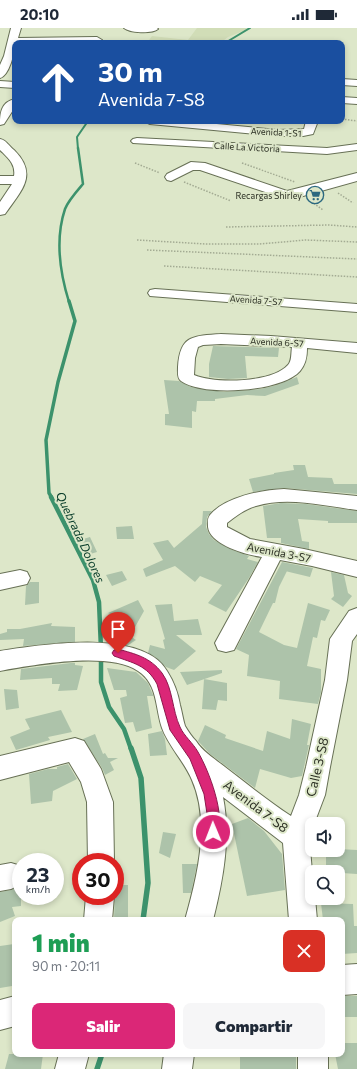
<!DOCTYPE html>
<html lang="es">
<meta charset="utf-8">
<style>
:root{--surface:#fff;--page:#f6f6f7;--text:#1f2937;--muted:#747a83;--accent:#db2777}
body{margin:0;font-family:Commissioner,sans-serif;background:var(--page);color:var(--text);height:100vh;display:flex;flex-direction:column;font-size:15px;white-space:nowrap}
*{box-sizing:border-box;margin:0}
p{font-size:13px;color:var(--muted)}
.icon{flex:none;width:22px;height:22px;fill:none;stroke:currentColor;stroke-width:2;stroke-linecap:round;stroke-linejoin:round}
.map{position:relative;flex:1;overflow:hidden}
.drawer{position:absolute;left:12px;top:889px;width:333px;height:140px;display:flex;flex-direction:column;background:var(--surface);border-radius:8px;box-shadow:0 2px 6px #0003}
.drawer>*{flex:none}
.guide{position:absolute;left:12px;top:12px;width:333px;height:84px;border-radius:8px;box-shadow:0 2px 6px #0003;background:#1a4fa0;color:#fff;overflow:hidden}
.tools{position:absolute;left:305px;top:789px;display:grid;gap:8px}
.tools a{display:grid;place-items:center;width:40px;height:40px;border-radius:8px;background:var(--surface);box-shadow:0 2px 6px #0003;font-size:20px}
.speed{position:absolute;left:12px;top:825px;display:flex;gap:8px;font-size:20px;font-weight:700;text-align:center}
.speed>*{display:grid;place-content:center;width:52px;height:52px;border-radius:50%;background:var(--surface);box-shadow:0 2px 6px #0003;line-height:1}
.speed small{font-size:10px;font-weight:400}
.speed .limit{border:6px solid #d22;background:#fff;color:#111}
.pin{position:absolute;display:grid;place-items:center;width:34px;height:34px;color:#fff;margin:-41px -17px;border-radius:50% 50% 50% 0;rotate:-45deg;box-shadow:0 0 4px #0007}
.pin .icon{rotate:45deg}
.me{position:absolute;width:44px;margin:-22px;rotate:359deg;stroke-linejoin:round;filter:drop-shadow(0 0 3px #0008)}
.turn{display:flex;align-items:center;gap:14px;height:84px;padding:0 20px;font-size:18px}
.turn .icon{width:52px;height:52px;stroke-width:2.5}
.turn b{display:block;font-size:28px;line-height:34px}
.round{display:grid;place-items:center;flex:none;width:42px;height:42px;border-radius:8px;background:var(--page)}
.headline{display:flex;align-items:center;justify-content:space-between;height:68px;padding:0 20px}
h1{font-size:24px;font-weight:800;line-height:30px;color:#1e9e55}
.button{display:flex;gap:8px;margin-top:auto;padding:8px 20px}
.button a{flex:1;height:46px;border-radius:8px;background:var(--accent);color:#fff;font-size:16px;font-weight:800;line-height:46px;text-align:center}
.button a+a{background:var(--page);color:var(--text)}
.status{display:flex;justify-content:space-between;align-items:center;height:28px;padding:0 20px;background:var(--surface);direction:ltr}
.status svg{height:11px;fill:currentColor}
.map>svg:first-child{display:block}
</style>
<div class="status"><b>20:10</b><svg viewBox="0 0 49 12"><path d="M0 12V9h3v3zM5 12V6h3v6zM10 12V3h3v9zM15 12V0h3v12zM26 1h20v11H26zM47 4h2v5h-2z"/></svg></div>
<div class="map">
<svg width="357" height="1041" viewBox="0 0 357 1041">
<rect width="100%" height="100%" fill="#dde7c9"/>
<path fill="#d1ddb7" d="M197,0H247L243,3L228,9L220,15H147L152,8L188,12Z"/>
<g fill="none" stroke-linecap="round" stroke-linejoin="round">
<path stroke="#3c926c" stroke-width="2" d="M225,15L250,0
M78,121L77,109L88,93"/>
<path stroke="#3c926c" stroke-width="2.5" d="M69,274C60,245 55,211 65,181C68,173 77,163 83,156L78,120"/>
<path stroke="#3c926c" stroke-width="3.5" d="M52,470L49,465L46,412L58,354L75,293L69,273"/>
<path stroke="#3c926c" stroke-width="4.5" d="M51,469L93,552L99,574L101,621
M101,628V654L109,679L124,701L131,721"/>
<path stroke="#3c926c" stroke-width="5.5" d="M131,720L141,750L148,855L143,892
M97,1041L102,1026"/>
</g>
<path fill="#adc3aa" d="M213,318L279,320L278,329L245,328L247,350L228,351L209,349V336Z
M297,349L299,356L265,368L247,367L215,371V373H197L196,384L192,383V400L165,397V386H169L164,352L179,353L191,359L224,364L261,361L277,357Z
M293,437H305L308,449L332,450L334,456H357V466L284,460L253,464L249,451L274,446V445L294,442Z
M281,475L306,476L357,483V495H328V493L298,491L302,513L309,514V521L281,515V510H267L263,478Z
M203,483H212L207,489L206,499L209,506L214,512L230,521L249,528L247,531L258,534L249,550L226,584L208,575L222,557L200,548L195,554L175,538L146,549L143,541L163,532L153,515L168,512L174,520L202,496Z
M132,498L134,511H117L116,499Z
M90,509L97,524L87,527L80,512Z
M282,534L313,540L310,549L285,543H287L279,559L275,575H273L259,604L284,617L297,620L308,575L330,582L325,593L321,592L317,610L313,609L307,638L321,641V664L318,676L279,671L280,653L247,648L249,627L236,621Z
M122,543L127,552L112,558L106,547Z
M331,544L344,547L348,565L352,568L343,579L331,571L334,568Z
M30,554H39V575L25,577L26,558Z
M138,572L144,583L130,608L136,612L127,618L117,615L109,609L123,592L108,585Z
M172,576L174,593L198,591L202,607H176L196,623L174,642L166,639L155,629L148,625L150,617L165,621L163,612L165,611L155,577Z
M52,595L51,598L75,599V614L23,618L24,611L0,612V606L7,604V601H20Z
M71,635H75V637L83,638L77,662L58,663L60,656H52V650L20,652L21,641Z
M107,640L136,644L148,655L153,667V668H147L152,700L136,704L133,694L125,695L120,670L127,668L126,662H114Z
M222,642V645L187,657L180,644Z
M204,651L227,655V673L218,672L216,682L202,681Z
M4,661L17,662L19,680L6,682Z
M61,682L72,704L48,709L50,712L16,722L10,709L30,701L25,691Z
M292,691L311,696L307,717H309L302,748L291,750L260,741L255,760L210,726L198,713L205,697L226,707L225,710L263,723L267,703L290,711Z
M162,703L165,711L167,727L150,728L148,706Z
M95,706L103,726L105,725L108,730H118L110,734L114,742L105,747L102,740L83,711Z
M68,736L77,751L53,763L52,773L31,776L29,746L48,741H57V739Z
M248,790L264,803L282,826L285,862L247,868L232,796Z
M163,804L176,806L170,830L159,825Z
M338,821L357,822V846L326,844V822Z
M182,836H197L191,865H183Z
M115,857H128V892H114Z
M21,858V878L12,879L15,888L0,894V864L11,862Z
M321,875L353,876L354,898H357V925L342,926V892H323Z
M14,916L12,958L0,960V918Z
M342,968H357V989H342Z
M342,1015H357V1041H338L335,1026H342Z
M9,1026H43L41,1041H5Z
M240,1026H296V1041H240Z"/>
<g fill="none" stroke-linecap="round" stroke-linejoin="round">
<defs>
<path id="minor" d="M11,0H21L18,10L97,9L102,12L97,15H15C15,24 9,48 0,50V37L4,28Z
M124,0H157L158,1C152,6 130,5 124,0Z
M342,51L357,52V58L342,57Z
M0,53L15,54V60L0,59Z
M342,69L357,70V76L342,75Z
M15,71V79L4,96L0,97C0,85 1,74 15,71Z
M144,93H185L278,102L304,101L306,93H318L313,106L303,108H278L150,96Z
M137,110L327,120L357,116V122L327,126L133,115L131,113L133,111Z
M0,111C6,112 9,118 14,122C39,147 21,163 5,186L0,187V174L12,156H0V148H14C16,136 8,130 0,122Z
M191,134L205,135L287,163L357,145V153L296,170L286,171L200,142H193L171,153L167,152L165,149L167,146Z
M155,261L357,276V284L150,268L148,265L150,262Z
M221,306L271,308L357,315V325L307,320C307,328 306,336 300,343C282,364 203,369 181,353C177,350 178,344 178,339C180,307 193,308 221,306ZM221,316L292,319C291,325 292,333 288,337C272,355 214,356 194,347L195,330L198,319L203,317Z
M284,461L357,468V482C325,478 288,468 256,478C245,481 236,488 227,495V499L250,511L304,521L357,533V549L312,538L280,532L234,622L226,624L218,622L215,615L262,529C247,527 210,517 208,499C208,495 207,491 210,487C225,469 261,462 284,461Z
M20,542L27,544L30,550L27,556L0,562V546Z
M357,580V606L352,613L347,652L330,739L325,767L314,796H312L309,808L312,844V870H315L317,892H289L283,815L223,769C231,810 223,852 213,892H185C197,849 211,795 192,752C184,733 169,719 162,700C155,679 158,656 138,643C109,623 33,637 0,643V623C41,617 142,600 167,643C174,654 178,665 180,677C182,684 183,692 185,698C188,703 192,709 196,713C203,724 215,731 225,739C247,756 268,773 291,788L299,767L306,739L325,652L330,611L349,583Z
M75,710L84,713L101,741L113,774L114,834H88L87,774L81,754L69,734L0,752V728Z
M11,835L21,838V856L11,861L0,863V837Z
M86,868H114L112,892H84Z
M357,936V966L342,967V937Z
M15,968V998L0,1002V972Z
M59,1026H89L85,1041H55Z
M164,1026H194L192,1041H162Z
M298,1026H328V1041H298Z"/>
</defs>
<use href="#minor" stroke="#677055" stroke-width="2"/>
<path stroke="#a3ab93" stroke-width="1.5" stroke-dasharray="1.5 1.5" stroke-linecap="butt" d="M342,91L357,93
M135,135L160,145
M242,135L295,154
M184,154L231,173
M338,165L353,175
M309,172L323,182
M226,199L329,197L357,199
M137,212L206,216H259L306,212L357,214
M147,222L357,231
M164,238L357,249"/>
<use href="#minor" fill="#fff" fill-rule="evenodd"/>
</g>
<path fill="#db2777" stroke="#8e194d" d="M118,621C135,626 150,629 162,645C173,660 172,682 180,699C184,708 193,715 198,724C209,743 226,787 217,808L213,810L209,808L207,804L208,792L204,766L190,731L170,702L157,656C147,637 133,635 114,628L112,625L114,622Z"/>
<defs>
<symbol id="supermarket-ring" viewBox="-11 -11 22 22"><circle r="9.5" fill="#dde7c9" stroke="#2c6980" stroke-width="1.5"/><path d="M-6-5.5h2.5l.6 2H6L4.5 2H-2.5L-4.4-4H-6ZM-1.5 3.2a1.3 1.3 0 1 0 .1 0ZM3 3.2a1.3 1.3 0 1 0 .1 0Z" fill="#2c6980"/></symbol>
</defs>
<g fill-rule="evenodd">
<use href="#supermarket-ring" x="305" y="157" width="20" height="20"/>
</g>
<g text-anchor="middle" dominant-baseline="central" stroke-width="4" stroke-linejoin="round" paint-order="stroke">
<g font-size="9" fill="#2d3125" stroke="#dde7c9">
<text transform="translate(276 104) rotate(3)">Avenida 1-S1</text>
<text transform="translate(247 119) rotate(3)">Calle La Victoria</text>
<text transform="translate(256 272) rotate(4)">Avenida 7-S7</text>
<text transform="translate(277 314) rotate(3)">Avenida 6-S7</text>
</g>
<g font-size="9" fill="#2d3125" stroke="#dde7c9" text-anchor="end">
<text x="302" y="167">Recargas Shirley</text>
</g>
<g font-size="11" fill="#2d3125" stroke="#dde7c9">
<text transform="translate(279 524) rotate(11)">Avenida 3-S7</text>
</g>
<g font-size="12" font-style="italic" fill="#0d402d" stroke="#dde7c9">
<text transform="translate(81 509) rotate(65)">Quebrada Dolores</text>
</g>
<g font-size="13" fill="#2d3125" stroke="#dde7c9">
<text transform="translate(317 739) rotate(-77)">Calle 3-S8</text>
<text transform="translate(256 778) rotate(37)">Avenida 7-S8</text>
</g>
</g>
</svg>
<div class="tools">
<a><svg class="icon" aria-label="sound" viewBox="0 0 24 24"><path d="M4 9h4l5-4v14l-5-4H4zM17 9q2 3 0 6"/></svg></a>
<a><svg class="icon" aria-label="search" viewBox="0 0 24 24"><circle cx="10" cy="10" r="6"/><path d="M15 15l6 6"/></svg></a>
</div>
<div class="speed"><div>23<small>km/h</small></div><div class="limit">30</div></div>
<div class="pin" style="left:118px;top:625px;background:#d93025"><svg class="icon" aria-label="arrive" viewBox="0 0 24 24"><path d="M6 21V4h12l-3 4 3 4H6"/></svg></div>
<svg class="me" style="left:213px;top:804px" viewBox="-20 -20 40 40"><circle r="17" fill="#db2777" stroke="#fff" stroke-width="3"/><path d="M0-11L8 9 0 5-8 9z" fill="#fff"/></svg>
<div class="guide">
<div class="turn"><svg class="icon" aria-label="ahead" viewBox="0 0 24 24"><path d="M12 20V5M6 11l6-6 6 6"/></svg><div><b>30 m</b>Avenida 7-S8</div></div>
</div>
<section class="drawer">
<div class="headline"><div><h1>1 min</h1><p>90 m · 20:11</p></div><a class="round" style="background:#d93025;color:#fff"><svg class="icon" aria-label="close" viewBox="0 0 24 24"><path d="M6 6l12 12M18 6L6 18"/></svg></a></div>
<div class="button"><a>Salir</a><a>Compartir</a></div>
</section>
</div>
